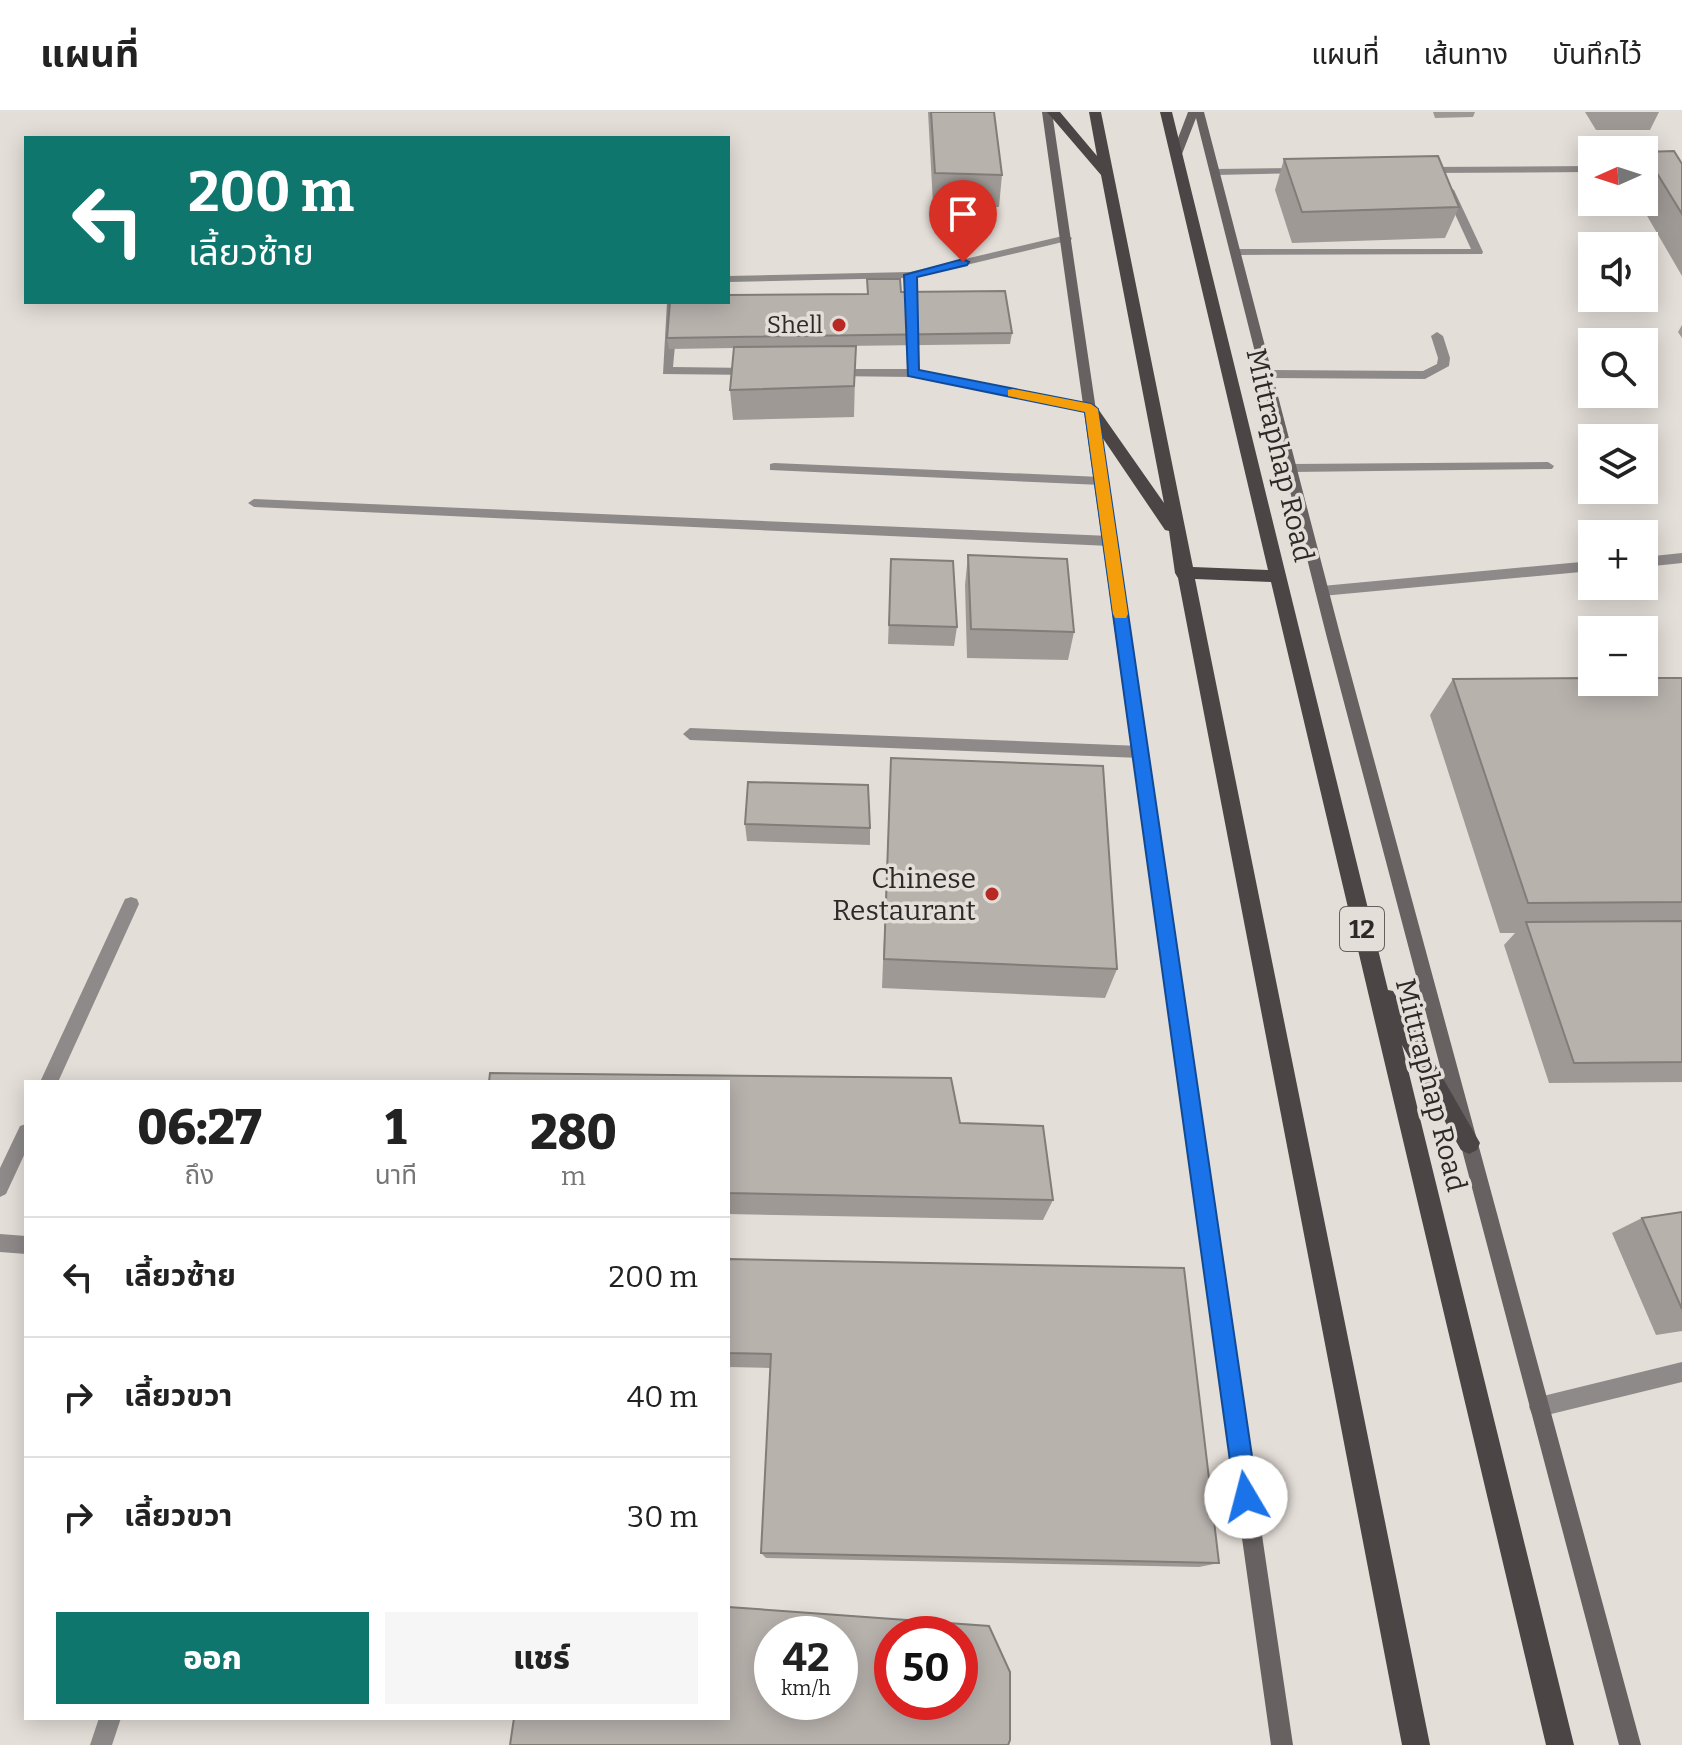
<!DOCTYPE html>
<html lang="th">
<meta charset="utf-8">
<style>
:root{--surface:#fff;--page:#f6f6f6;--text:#222;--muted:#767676;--line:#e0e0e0;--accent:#0f766e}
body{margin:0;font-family:Bitter,"Noto Sans Thai",serif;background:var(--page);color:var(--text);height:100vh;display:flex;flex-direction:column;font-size:30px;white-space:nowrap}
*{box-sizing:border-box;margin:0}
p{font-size:26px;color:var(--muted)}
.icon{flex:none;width:44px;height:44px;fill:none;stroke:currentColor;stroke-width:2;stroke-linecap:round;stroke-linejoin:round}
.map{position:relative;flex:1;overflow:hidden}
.sheet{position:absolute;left:24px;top:968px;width:706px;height:640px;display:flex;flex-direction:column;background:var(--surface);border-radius:0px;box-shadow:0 4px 20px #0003}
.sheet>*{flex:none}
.guide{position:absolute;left:24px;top:24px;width:706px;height:168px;border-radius:0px;box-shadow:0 4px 20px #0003;background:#0f766e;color:#fff;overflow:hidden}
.needle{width:52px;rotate:267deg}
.controls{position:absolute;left:1578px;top:24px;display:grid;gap:16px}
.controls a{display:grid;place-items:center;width:80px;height:80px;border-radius:0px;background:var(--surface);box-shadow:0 4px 20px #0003;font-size:40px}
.speed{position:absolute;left:754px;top:1504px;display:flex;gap:16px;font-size:40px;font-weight:700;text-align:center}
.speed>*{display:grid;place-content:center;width:104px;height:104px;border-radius:50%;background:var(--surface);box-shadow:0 4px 20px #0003;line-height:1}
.speed small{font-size:20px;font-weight:400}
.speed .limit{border:12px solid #d22;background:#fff;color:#111}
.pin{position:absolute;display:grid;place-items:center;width:68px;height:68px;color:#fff;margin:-82px -34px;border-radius:50% 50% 50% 0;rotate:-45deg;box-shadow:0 0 8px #0007}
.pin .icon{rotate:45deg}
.me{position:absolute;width:88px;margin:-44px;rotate:352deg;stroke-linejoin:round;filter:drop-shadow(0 0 6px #0008)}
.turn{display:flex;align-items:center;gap:28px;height:168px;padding:0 32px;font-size:36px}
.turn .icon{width:104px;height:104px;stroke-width:2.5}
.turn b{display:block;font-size:56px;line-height:68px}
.eta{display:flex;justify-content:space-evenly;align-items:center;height:136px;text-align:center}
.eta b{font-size:48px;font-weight:800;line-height:56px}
.cta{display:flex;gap:16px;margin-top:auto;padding:16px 32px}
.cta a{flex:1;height:92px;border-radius:0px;background:var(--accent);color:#fff;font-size:32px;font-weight:800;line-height:92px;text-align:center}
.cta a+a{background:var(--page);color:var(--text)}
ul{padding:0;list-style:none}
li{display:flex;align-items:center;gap:24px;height:120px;padding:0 32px;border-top:2px solid var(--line)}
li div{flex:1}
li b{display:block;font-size:30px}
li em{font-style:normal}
header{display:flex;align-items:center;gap:48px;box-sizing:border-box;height:112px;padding:0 40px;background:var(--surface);border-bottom:2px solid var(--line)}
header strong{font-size:38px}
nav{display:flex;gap:44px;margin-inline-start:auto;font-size:28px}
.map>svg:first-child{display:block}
</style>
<header>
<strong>แผนที่</strong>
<nav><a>แผนที่</a><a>เส้นทาง</a><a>บันทึกไว้</a></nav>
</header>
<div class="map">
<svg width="1682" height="1633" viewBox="0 0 1682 1633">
<rect width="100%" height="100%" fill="#e4ded8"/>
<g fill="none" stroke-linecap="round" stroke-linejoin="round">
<path fill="#8d8a89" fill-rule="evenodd" d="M1449,75L1454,78L1483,140L1482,142L1235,143L1230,140L1235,137H1471L1444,78Z
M1067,123L1072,126L1071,128L916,165L919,258L1095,294L1097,297L1091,301L913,265L830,264V258L834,257H907L905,166L728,170V164L910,160Z
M667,190H679L673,255L751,256L757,260L755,263L663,262Z
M1437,220L1443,224L1450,246L1449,254L1425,267L1267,266L1261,262L1267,258L1423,259L1437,252L1438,246L1431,224Z
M1548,350L1554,354L1552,357L1291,360L1285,356L1291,352Z
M774,351L1101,365L1107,369L1101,373L770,358V352Z
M690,616L1140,634L1147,640L1140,646L690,628L683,622Z"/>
<path fill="#8d8a89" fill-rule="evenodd" d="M1592,54V60L1425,61L1420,58L1425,55Z
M1301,56L1305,57V61L1215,63L1210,60L1215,57Z
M254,387L1110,424L1117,429L1110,434L254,395L248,391Z
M1682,441V451L1644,455V445Z
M1592,449V459L1322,484L1315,479L1322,474Z
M131,785L137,787L139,792L58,970H40L125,787Z
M26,1012V1039L6,1082L0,1085V1056L20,1014Z
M0,1122L26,1124V1142L0,1140Z
M1682,1250V1270L1539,1305L1532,1302L1529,1295L1532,1288L1539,1285Z
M99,1606H121L112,1633H90Z"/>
<path fill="#676161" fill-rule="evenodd" d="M1042,0H1052L1293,1633H1271Z
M1188,0H1204L1341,526L1641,1633H1619L1327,526L1196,6L1182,42L1177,45L1172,42Z"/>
<path fill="#4b4545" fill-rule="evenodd" d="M1047,0H1060L1097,44L1089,0H1101L1193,455L1268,458L1160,0H1172L1388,878L1393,879L1480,1031L1477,1038L1469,1042L1461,1038L1402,933L1574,1633H1546L1271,470L1195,467L1430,1633H1402L1178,466L1175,461L1169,419L1165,418L1083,297L1091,292L1096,294L1164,391L1101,63Z"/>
</g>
<path fill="#9e9995" d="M928,0H994L1002,63L999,95L933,92Z
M1433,0H1475L1473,5L1435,6Z
M1585,0H1659L1650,18H1596Z
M1644,40L1682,52V164L1639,90H1644Z
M1284,47L1459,95L1445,126L1292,131L1275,78Z
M867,167L1012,221L1010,232L841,234L855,265L854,305L733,308L730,278L734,236L669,237L667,226L867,182Z
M1682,213V226L1678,220Z
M968,443L1074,520L1068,548L967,546L965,473Z
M891,447L957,515L954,534L888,532Z
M1682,566V970L1549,971L1504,833L1515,821H1500L1430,603L1453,567Z
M891,646L1117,857L1105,886L882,876Z
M745,712L870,716V733L747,729Z
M728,970L960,1011L1053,1088L1043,1108L728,1102Z
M1682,1100V1219L1656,1223L1612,1121L1642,1106Z
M728,1147L1219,1451L1199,1455L766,1446L761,1441L770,1256L728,1255Z"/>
<path fill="#b8b2ad" stroke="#817d79" stroke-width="2" fill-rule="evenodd" d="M931,0H994L1002,63L935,61Z
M1674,39L1682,52V102L1644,40Z
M1438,44L1459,95L1302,100L1284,47Z
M867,167H900L901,180L1005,179L1012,221L667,226L670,190H728V183L868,182Z
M856,234L854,274L730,278L734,235Z
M968,443L1067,447L1074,520L971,517Z
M891,447L953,449L957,515L889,513Z
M1592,566V570H1644V566H1682V790L1528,791L1453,567Z
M891,646L1103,654L1117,857L884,847Z
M748,670L868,673L870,716L745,712Z
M1682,809V950L1574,951L1526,810Z
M490,961L951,966L960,1011L1043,1014L1053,1088L728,1081V970H489Z
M1682,1100V1197L1642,1106Z
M728,1147L1184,1156L1219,1451L761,1441L771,1242L728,1241Z
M728,1495L989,1514L1010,1560V1628L1008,1633H510L514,1606H728ZM772,1522H840V1590H772ZM892,1522H960V1590H892Z"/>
<path fill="#1a73e8" stroke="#114b97" stroke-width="2" d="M963,147L969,150L967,153L917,165L919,258L1091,292L1098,297L1258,1385L1255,1393L1246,1396L1238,1393L1235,1385L1085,300L908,264L904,163Z"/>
<path fill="#f59e0b" d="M1013,277L1091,292L1098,297L1128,502L1126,506H1115L1113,502L1085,300L1008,284V278Z"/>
<g fill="#b82925" stroke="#e4ded8" stroke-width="3">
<circle cx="839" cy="213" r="8"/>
<circle cx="992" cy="782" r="8"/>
</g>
<g text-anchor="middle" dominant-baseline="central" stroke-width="7" stroke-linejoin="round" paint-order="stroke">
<g font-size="24" fill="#2c2a28" stroke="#e4ded8" text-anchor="end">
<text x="823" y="213">Shell</text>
</g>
<rect fill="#e4ded8" stroke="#63605d" stroke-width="2" x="1340" y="795" width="44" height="44" rx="6"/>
<g font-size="26" font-weight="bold" fill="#2c2a28">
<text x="1362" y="817">12</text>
</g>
<g font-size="28" fill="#2c2a28" stroke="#e4ded8">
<text transform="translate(1280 343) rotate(77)">Mittraphap Road</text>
<text transform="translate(1431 973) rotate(76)">Mittraphap Road</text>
</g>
<g font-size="28" fill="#2c2a28" stroke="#e4ded8" text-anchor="end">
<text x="976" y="766">Chinese<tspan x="976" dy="32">Restaurant</tspan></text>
</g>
</g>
</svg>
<div class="controls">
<a><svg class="needle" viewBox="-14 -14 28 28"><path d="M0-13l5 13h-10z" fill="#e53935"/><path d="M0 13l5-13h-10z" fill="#767676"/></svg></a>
<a><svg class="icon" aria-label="sound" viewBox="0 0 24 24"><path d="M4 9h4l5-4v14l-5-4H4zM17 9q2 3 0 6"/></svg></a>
<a><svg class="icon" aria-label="search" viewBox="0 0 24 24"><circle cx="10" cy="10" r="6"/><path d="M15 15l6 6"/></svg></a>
<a><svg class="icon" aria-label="layers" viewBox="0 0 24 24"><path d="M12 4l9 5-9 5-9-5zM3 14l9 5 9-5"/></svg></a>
<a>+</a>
<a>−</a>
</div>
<div class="speed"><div>42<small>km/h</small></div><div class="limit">50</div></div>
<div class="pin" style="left:963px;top:150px;background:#d93025"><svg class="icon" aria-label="arrive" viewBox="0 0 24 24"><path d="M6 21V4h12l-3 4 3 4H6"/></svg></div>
<svg class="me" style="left:1246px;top:1385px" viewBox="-20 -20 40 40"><circle r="19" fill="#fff"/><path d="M0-13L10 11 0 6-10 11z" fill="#1a73e8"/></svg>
<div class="guide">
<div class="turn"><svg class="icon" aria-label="left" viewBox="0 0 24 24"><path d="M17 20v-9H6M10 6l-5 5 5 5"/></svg><div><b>200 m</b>เลี้ยวซ้าย</div></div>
</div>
<section class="sheet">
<div class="eta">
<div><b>06:27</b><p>ถึง</p></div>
<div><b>1</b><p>นาที</p></div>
<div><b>280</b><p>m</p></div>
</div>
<ul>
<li><svg class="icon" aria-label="left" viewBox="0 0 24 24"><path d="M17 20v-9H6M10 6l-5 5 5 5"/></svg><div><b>เลี้ยวซ้าย</b></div><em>200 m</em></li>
<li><svg class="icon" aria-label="right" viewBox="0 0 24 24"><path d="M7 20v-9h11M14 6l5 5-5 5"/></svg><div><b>เลี้ยวขวา</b></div><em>40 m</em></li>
<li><svg class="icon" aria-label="right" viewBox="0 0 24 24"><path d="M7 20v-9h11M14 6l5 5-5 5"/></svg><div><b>เลี้ยวขวา</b></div><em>30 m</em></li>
</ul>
<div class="cta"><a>ออก</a><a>แชร์</a></div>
</section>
</div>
